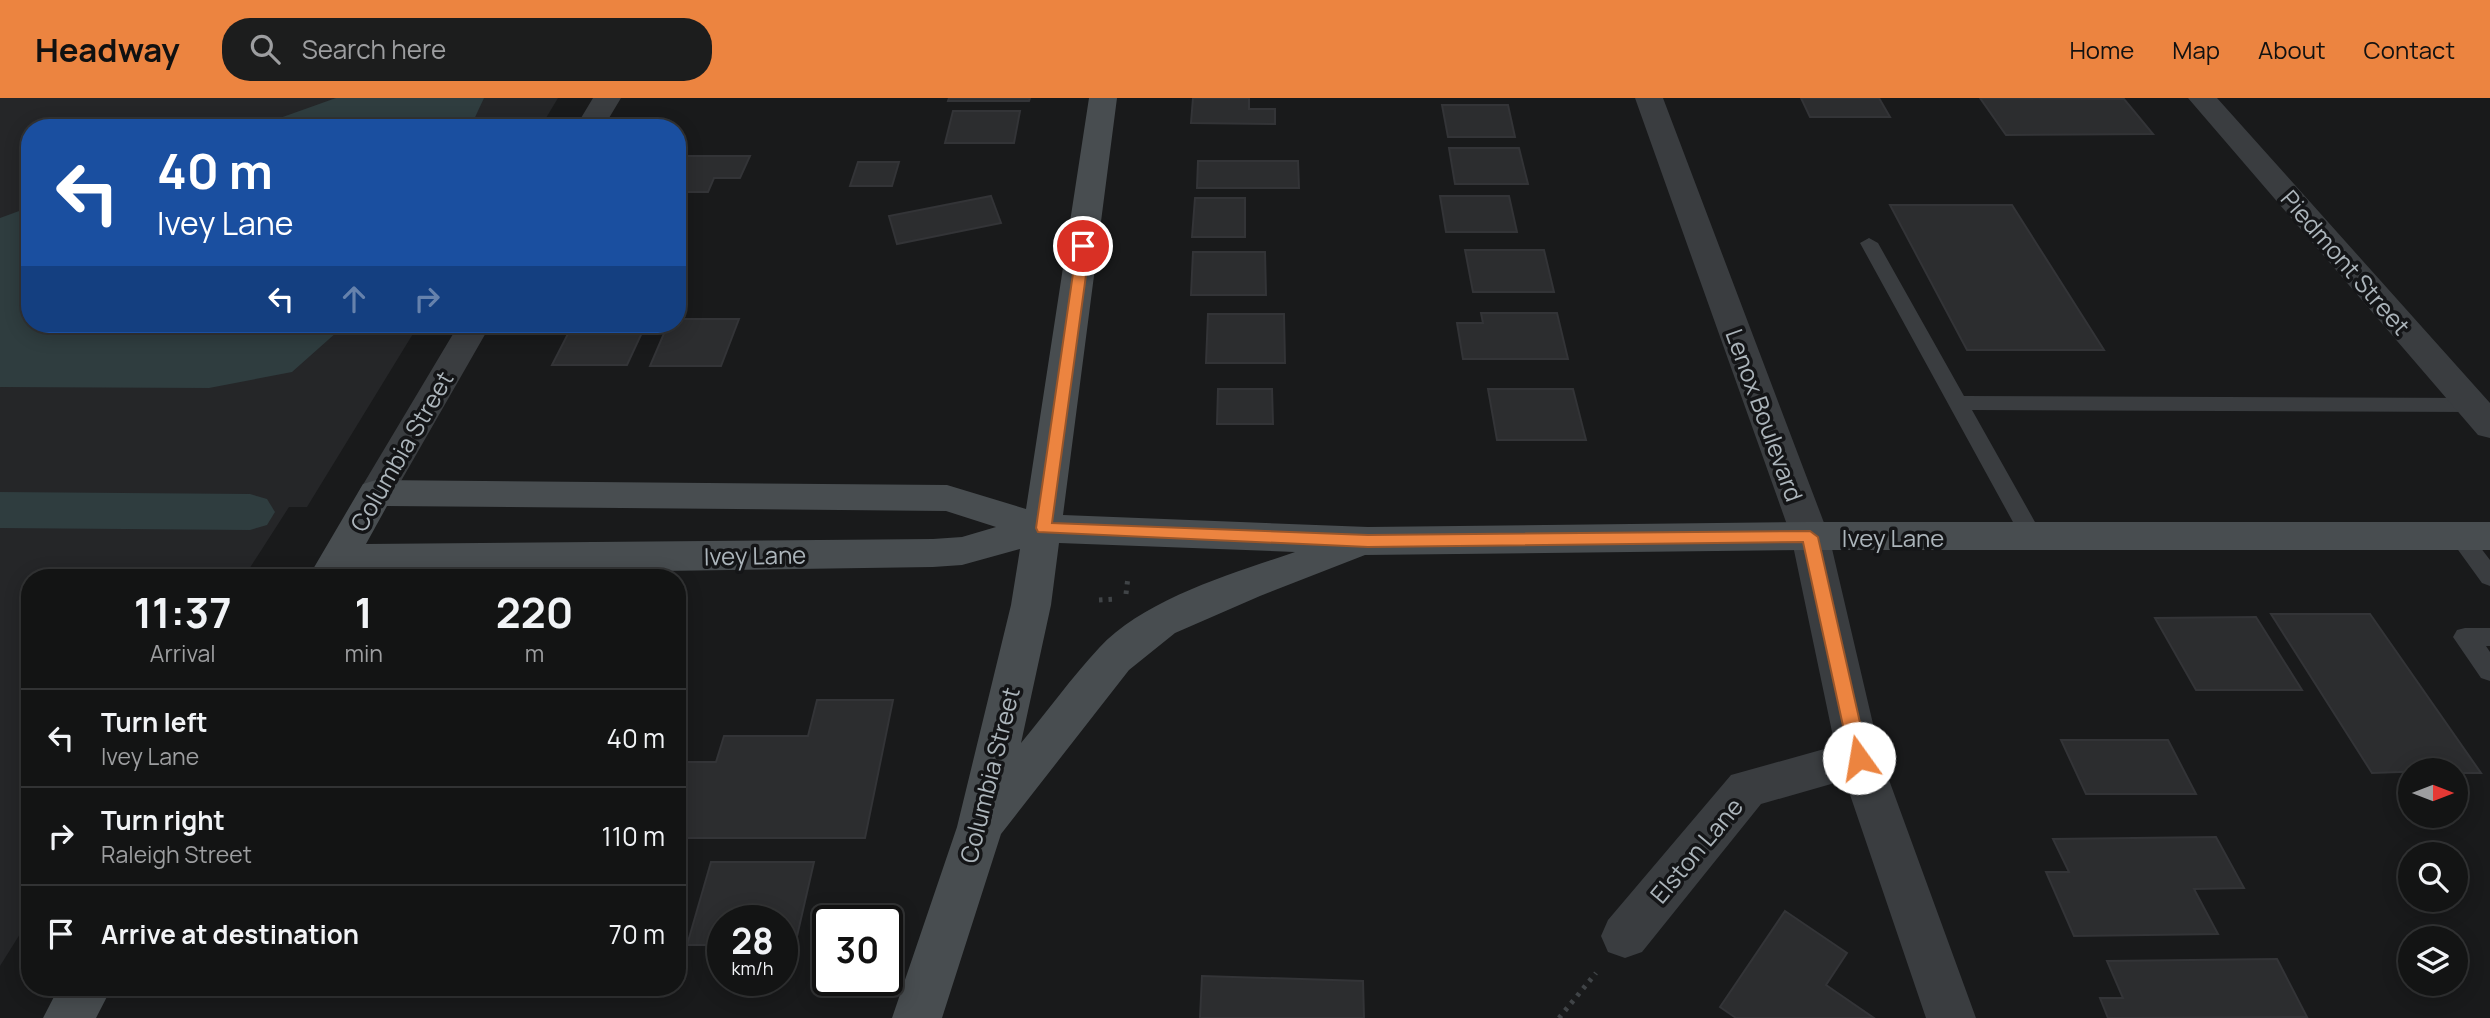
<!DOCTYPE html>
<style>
:root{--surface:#131414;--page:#1c1d1d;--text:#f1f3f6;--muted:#9d9ea0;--line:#323334;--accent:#ec8440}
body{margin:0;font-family:Manrope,sans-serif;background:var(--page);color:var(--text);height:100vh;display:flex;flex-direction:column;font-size:26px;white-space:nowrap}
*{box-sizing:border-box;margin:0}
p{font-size:23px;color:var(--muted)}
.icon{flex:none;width:38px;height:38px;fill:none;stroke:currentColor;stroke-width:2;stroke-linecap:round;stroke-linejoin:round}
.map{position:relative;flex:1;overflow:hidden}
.details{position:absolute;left:21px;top:471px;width:665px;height:427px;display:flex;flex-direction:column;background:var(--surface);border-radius:28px;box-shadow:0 4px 18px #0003,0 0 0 2px var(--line)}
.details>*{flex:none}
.hud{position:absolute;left:21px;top:21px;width:665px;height:214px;border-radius:28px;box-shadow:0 4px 18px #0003,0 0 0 2px var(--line);background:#1a4fa0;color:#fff;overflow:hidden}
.needle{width:46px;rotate:90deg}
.buttons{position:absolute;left:2398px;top:660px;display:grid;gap:14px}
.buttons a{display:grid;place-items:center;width:70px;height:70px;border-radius:50%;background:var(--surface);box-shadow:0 4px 18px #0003,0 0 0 2px var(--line);font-size:35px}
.speed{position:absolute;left:707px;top:807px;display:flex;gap:14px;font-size:35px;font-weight:700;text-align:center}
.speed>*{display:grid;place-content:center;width:91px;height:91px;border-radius:50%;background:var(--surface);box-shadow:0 4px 18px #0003,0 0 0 2px var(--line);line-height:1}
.speed small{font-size:18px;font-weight:400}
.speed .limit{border:4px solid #111;border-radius:10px;background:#fff;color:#111}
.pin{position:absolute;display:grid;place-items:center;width:60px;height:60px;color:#fff;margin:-30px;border:4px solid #fff;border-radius:50%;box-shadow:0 2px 7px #0007}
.me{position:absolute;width:77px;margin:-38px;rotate:347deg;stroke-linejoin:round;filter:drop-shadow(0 0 5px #0008)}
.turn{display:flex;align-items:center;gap:24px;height:147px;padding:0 21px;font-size:32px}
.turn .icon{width:91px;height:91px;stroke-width:2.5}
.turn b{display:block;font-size:49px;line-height:60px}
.lanes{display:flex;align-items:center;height:66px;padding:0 21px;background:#0003;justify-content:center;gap:35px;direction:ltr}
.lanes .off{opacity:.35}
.eta{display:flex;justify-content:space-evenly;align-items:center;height:119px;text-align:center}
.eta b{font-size:42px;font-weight:700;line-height:49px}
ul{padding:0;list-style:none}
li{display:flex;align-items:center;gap:21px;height:98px;padding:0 21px;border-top:2px solid var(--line)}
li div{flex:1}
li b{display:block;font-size:26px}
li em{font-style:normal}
header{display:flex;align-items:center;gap:42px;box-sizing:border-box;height:98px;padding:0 35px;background:var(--accent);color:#111}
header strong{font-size:33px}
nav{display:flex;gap:38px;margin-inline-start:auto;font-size:24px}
.search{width:490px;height:63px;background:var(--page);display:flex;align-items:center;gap:18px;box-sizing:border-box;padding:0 24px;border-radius:28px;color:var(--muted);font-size:26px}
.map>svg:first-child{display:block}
</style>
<header>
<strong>Headway</strong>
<div class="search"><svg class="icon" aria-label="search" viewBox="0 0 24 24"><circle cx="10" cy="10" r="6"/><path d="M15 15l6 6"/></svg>Search here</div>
<nav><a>Home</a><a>Map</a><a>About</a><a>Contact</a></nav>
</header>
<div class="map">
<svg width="2490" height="920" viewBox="0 0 2490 920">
<rect width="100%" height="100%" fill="#191a1b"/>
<path fill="#252628" d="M0,0H558L540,30H30V226H419L307,409H289L244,479L30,480V820L0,868Z"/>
<path fill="#2f3d3f" d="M336,0H484L470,30H252Z
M30,109V226H346L292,274L209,290L0,289V120Z"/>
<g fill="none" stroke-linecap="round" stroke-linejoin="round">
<path fill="#2f3d3f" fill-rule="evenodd" d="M0,394L250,396L267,401L275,414L267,427L250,432L0,430Z"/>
</g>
<path fill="#2c2d2f" stroke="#333437" stroke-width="2" d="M949,0H1030L1029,3H948Z
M1193,0H1249V11H1275V26L1191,25Z
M1801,0H1879L1890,19H1810Z
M1980,0L2124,1L2153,36L2006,37Z
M1442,7H1508L1515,39H1448Z
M953,13H1020L1014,45H945Z
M1449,50H1519L1528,86H1455Z
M677,58H750L740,80H714L708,94H677Z
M1198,63H1298L1299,90H1197Z
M858,64H899L892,88H850Z
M991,98L1001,125L897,146L889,118Z
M1440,98H1509L1517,134H1446Z
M1195,100H1245V139H1192Z
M1890,107H2012L2104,252H1967Z
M1465,152H1544L1554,194H1473Z
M1193,154H1265L1266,197H1191Z
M1481,215H1557L1568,261H1463L1457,225H1483Z
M1208,216H1284L1285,265H1206Z
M677,221H739L721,268H650L668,226H677Z
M573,226H646L627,267H552Z
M1218,291H1272L1273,326H1217Z
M1488,291H1573L1586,342H1497Z
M2271,516H2370L2481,675H2455V672L2372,675Z
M2256,519L2302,592H2196L2155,520Z
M817,602H893L865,740H677V664H716L724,638H808Z
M2061,642H2168L2196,696H2086Z
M2216,739L2244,790L2194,791L2218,836L2074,838L2046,774H2069L2053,741Z
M711,764H814L795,847H782V822H723V847H687Z
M1785,813L1847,855L1826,887L1874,920H1736L1720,909Z
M2277,861L2307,919L2108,920L2100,900H2123L2107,863Z
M1202,878L1363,883L1364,920H1200Z"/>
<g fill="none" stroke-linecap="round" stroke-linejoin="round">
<path stroke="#404447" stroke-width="5" stroke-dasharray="3.5 6" stroke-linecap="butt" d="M1126,496L1128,479
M1099,502L1116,501
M1559,920L1596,875"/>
<path fill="#3a3d40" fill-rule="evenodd" d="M1869,140L1878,145L1964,298L2471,300L2481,307L2471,314L1972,312L2044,440L2041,446L2033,448L2025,446L1860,145Z
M2459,430L2467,432L2490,462V488L2482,485L2448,438L2451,432Z
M2465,530H2490V548H2486L2490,554V583L2481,580L2453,539L2457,532Z"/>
<path fill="#3a3d40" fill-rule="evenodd" d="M593,0H621L603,30H575Z
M1635,0H1663L1829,438L1881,660L1976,920H1926L1845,682L1761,706L1642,854L1625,860L1608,854L1601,838L1608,822L1731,677L1835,648L1791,438Z
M2188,0H2217L2490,305V340L2478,337Z
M459,226H491L389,404L376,408L363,404L358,395Z"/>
<path fill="#484d50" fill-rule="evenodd" d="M1089,0H1117L1063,417L1368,429L1810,424H2490V452H1810L1365,457L1260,498L1175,535L1129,572L1001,736L942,920H892L957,729L1011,507L1020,451L962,467L933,469L309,478L363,386L376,382L947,387L1026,411ZM387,408L946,413L996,429L962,439L933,441L366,446ZM1059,445L1295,454C1232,476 1146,500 1099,550C1071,580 1047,614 1021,645L1051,507Z
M59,889H112L96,920H43Z"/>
</g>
<path fill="#ec8440" stroke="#99562a" stroke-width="2" d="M1083,145L1090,148L1052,425L1368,437L1810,433L1818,439L1868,660L1865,665H1852L1850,660L1803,444L1368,449L1038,434L1036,430L1077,148Z"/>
<g text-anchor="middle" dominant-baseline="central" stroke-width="7" stroke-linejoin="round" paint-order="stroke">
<g font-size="24" fill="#acb5bb" stroke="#141517">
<text transform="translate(2346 164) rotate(49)">Piedmont Street</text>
<text transform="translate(1765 317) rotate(70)">Lenox Boulevard</text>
<text transform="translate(401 353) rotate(-60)">Columbia Street</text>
<text x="1893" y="439">Ivey Lane</text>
<text transform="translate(755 457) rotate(-1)">Ivey Lane</text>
<text transform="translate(989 677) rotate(-76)">Columbia Street</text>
<text transform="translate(1696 752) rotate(-50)">Elston Lane</text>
</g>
</g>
</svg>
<div class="buttons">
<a><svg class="needle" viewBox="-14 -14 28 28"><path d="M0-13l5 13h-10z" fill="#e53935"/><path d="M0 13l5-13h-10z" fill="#9d9ea0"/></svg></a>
<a><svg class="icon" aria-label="search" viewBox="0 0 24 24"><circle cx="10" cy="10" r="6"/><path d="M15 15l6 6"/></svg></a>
<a><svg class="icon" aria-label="layers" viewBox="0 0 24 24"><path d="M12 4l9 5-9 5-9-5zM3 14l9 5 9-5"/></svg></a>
</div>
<div class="speed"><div>28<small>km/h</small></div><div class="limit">30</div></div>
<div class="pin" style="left:1083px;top:148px;background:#d93025"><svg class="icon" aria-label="arrive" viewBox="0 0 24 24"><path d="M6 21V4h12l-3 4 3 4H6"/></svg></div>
<svg class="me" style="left:1859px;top:660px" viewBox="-20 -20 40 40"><circle r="19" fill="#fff"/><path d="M0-13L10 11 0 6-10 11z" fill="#ec8440"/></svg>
<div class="hud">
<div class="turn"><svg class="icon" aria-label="left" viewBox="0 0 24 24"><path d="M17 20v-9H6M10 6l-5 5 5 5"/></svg><div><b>40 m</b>Ivey Lane</div></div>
<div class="lanes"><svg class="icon" aria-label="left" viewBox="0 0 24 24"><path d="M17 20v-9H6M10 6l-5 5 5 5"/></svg><svg class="icon off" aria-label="ahead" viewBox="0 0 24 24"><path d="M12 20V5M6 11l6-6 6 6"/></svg><svg class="icon off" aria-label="right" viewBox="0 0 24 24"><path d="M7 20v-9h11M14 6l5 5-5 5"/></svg></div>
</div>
<section class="details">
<div class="eta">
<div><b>11:37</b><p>Arrival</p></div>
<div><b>1</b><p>min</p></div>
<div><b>220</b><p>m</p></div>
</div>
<ul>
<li><svg class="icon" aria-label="left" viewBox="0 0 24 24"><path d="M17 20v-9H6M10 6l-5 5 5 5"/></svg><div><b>Turn left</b><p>Ivey Lane</p></div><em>40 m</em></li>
<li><svg class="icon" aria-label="right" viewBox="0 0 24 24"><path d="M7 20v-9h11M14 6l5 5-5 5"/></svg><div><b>Turn right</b><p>Raleigh Street</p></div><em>110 m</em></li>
<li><svg class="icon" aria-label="arrive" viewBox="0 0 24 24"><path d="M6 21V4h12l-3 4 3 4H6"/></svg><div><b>Arrive at destination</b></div><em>70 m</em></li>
</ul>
</section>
</div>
